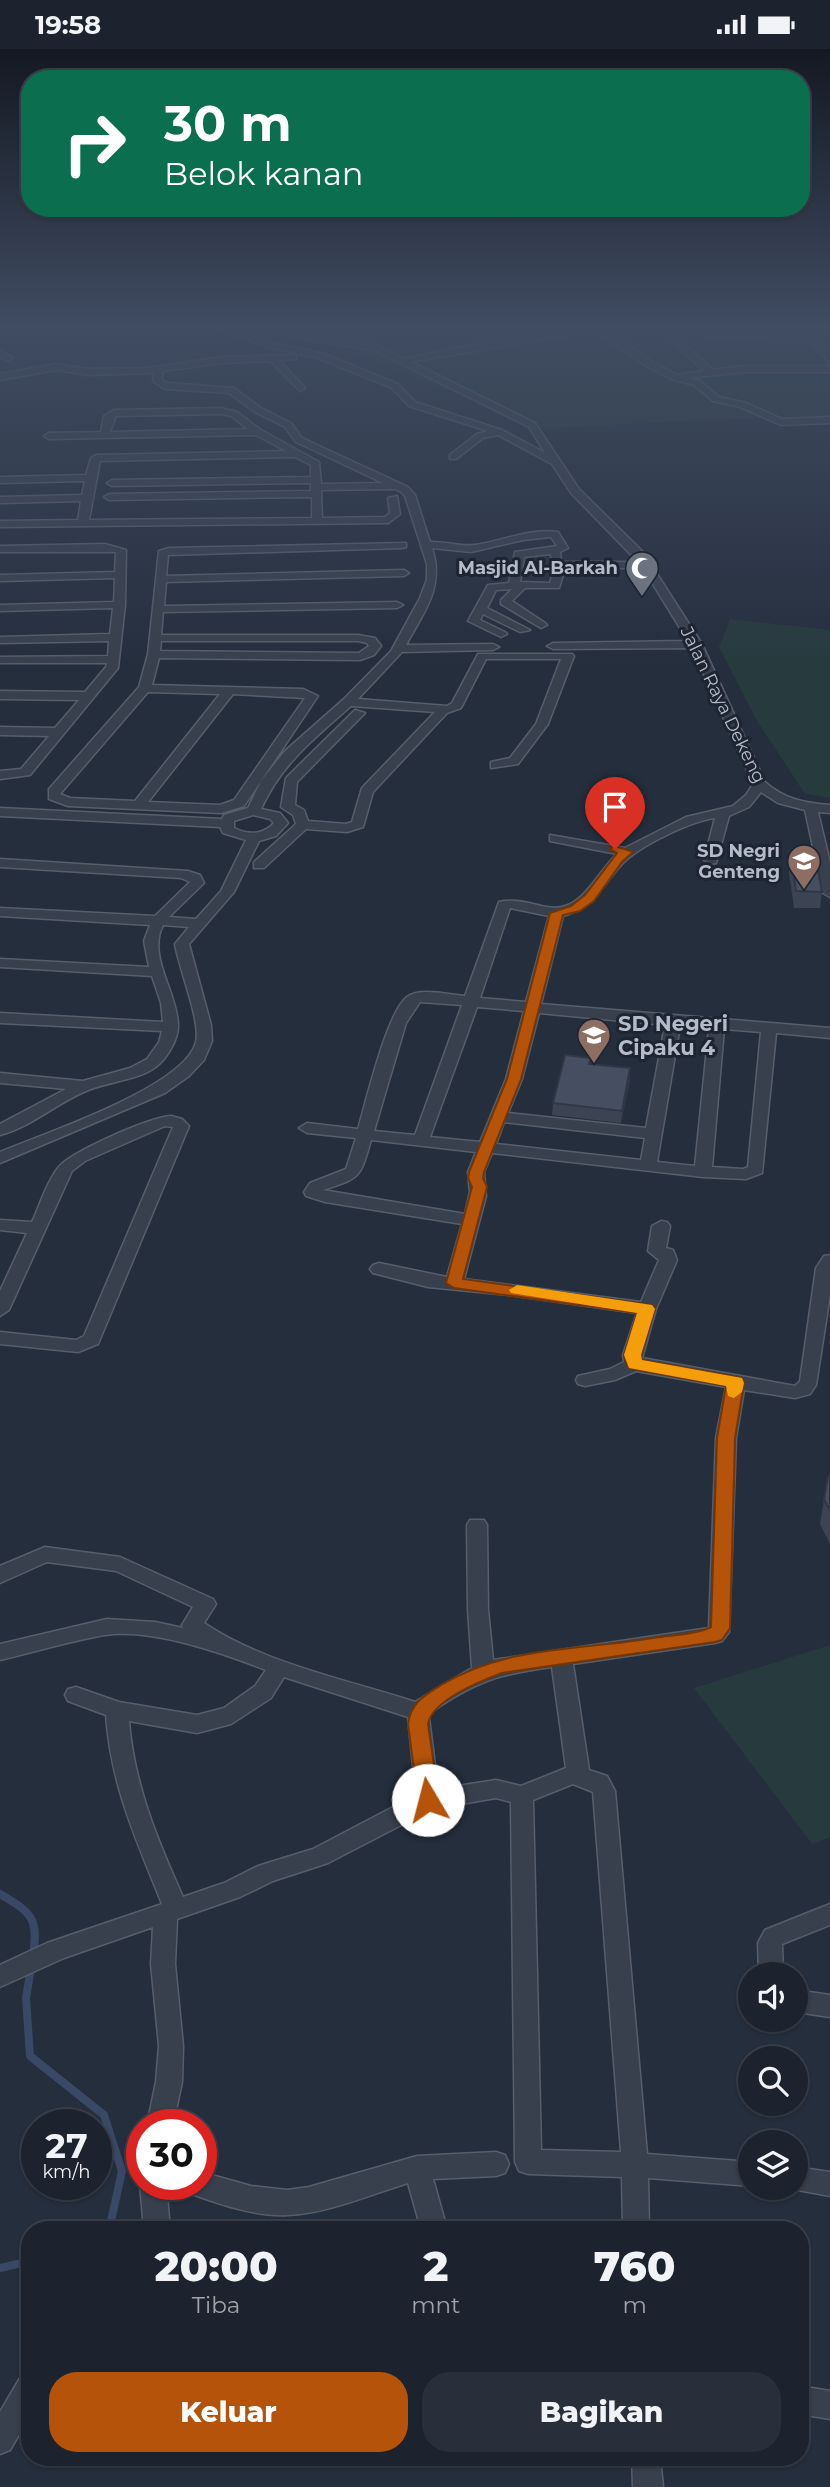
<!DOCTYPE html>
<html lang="id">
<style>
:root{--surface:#1c222e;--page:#292f3a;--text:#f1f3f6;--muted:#a0a4aa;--line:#3a3f4a;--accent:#b45309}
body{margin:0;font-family:Montserrat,sans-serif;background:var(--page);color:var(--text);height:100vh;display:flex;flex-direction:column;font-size:26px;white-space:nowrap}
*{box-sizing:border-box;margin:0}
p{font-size:23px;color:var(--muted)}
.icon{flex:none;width:38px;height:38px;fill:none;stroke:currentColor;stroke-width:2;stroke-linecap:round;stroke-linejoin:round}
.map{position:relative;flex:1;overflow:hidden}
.details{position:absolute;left:21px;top:2172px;width:788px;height:245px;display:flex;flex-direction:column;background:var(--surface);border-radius:28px;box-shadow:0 2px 5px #0004,0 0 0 2px var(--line)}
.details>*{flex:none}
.guide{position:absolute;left:21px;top:21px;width:789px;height:147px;border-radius:28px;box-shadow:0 2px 5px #0004,0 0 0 2px var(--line);background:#0b6e4f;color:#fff;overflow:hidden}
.tools{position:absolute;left:738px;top:1913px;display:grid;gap:14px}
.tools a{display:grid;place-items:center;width:70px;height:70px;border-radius:50%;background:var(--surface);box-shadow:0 2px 5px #0004,0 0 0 2px var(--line);font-size:35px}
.speed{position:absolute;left:21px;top:2060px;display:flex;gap:14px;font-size:35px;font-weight:700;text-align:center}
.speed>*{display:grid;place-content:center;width:91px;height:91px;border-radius:50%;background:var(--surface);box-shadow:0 2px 5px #0004,0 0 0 2px var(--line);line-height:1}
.speed small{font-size:18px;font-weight:400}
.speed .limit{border:10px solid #d22;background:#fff;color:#111}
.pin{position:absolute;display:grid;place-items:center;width:60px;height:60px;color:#fff;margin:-72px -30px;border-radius:50% 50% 50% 0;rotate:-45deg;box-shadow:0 0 7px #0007}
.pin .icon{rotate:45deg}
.me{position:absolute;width:77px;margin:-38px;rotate:352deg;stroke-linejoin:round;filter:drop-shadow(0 0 5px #0008)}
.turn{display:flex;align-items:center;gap:24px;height:147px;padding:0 28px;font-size:32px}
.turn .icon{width:91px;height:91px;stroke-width:2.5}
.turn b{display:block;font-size:49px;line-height:60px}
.eta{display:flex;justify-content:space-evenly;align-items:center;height:119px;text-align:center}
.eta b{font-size:42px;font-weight:800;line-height:49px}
.action{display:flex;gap:14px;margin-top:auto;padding:14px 28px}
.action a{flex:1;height:80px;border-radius:28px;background:var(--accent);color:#fff;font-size:28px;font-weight:800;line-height:80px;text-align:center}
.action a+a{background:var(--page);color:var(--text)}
.status{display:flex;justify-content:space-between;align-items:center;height:49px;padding:0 35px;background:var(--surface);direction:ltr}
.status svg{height:19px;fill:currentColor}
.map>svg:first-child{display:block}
</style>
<div class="status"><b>19:58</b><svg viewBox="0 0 49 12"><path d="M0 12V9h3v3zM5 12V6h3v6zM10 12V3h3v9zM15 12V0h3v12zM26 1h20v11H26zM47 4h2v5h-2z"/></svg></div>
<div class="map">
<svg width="830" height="2438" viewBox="0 0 830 2438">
<rect width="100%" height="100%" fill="#252e3d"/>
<path fill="#273a3e" d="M283,275H729L830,295V372L771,368L544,379Z
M730,570L830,581V749L805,745L757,672L719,598Z
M830,1596V1788L812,1795L694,1639Z"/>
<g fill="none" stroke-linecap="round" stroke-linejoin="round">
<path stroke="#394864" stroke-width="8" d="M0,1845C31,1863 39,1869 33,1906
M31,1919L26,1949L30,2007L104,2066L122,2122L111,2172L100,2180
M0,2219L30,2212"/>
<defs>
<path id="minor" d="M201,275H215L277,295L324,305L398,335L415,353L502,381L545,404L529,378L373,301L291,288L258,275H272L293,283L375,296L403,310L499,291L610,275V279L606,280L651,312L677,326L704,322L654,275H663L713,321L744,317H830V323H744L688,329L700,332L719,348L746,354L782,370L830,368V374L781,376L740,358L713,352L694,336L671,330L645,316L596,281L411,313L535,374L579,440L642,502L659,528L702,595L765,733C784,750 805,754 830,756V764L818,763L830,814V848L823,844L805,761L778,754L761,743L749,758L729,767L716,814L711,815L704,811L715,769C691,772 641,796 623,814C601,837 597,856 563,867L541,955L830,979V989L776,984L762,1124L746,1130L703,1128L492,1104L484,1123L486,1147L464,1230L641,1253L659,1211L648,1202L652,1177L661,1172L667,1173L670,1177L666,1199L673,1201L677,1211L656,1260L642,1309L795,1337L800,1332L816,1219L824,1207L830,1206V1246L816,1336L810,1345L795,1349L744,1341L736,1389L729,1583L722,1592L715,1594L573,1615L589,1721L607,1727L615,1742L647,2105L751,2113V2137L648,2129L649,2180H623L622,2128L528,2125L519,2122L515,2113L511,1753L496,1749L432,1760L328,1814L273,1832L240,1848L177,1870L175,1915L183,1997L182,2033L173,2076H147L156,2033L159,1997L151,1915L153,1878L64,1909L0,1938V1916L47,1894L162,1855C136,1790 111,1737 106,1666L68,1652L65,1646L68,1640L76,1638L119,1653L197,1666L224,1659L255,1637L266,1621C222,1604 152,1579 105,1586C70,1592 34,1603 0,1611V1595L107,1570L155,1573L183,1579L182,1576L193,1558L116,1522L47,1513L0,1534V1517L45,1498L120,1508L213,1550L216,1555L204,1574C263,1614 347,1631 415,1653L472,1619L468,1561L467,1476L470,1471H484L487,1476L488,1561L493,1611L709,1579L716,1389L726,1338L636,1322L615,1331L585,1337L578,1335L576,1331L578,1327L610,1320L624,1313L623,1306L637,1264L509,1246L428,1238L373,1224L370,1220L373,1216L379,1214L447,1228L462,1175L325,1153L306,1147L304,1143L310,1134L346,1120L356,1089L307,1084L299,1079L307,1074L358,1080C366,1053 387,963 407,948C420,938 450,946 465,947L499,853C515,849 531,855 547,858C582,865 596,824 617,805L550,792V786L625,799L686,768L733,757L746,746L753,735L692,599L553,600L547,597L553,594L688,592L643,519H565L559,539H525L512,552L545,574L547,576L541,579L501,555V551L512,540L496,541L487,559L530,581L520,583L483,565L480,571L505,583L507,585L501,588L468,572L488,536L509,534L515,503L557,497L551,488L523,491L471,503L432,499C445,538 424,563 406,596L493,595L499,598L493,601L402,603L358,650L447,657L452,654L478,605H572L574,607L548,675L518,715L491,719V713L510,709L536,675L561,610H486L461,659L447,664L373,743L363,778L347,783L306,780L264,819H254V813L296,775L293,766L281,758L286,729L355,661L365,664L297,733L295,756L304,761L308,772L346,775L352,773L362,739L435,663L351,657C314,690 282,714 261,760L280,764L288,774L276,787L259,792L234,843L189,895L211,976L212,992L204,1011L189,1027L165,1044L0,1114V1103C43,1085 185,1038 196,993C201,972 179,920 175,895L189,878L163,876C147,907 177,943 178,975C179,989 168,1008 157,1017C139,1031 112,1032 91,1040C60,1051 32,1078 0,1086V1075L66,1040L0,1034V1024L83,1032L130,1019L147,1010L159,993L162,982L0,974V964L163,973L161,954L152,927L0,918V910L149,918L144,892L150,876L0,867V859L155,867L190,833L181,829L0,818V810L188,822L200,826L204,834L169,868L196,870L221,842L246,791L223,784L220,778L0,767V759L222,770L224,766L248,759L261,732L285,702L344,650L391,602L420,549L427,530V515L405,447L400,442L395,440L321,441L322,469L385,468L390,464L388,449L397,447L400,465L388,474L0,478V472L78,471L81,452L0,454V448L82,446L85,432L0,434V428L86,426L91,409L96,406L286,402L256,386L49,390L44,387L49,384L101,383L104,367L114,361L221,359L237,363L261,381L319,413L321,435L383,434L296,393L285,378L255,363L229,344L165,340L153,332L154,324L87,326L56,321L0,331V325L56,315L87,320L148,319L223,308L296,306V310L279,311L305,339L300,342L270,312L223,314L163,322L162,331L167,334L234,339L261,359L291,374L302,389L408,438L415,446L430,493C445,492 461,498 475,496C502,492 530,479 558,483L568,499L560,503L561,511H553L550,505L524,508L520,533L550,534L555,516L560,513H638L571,444L552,415L498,386L483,389L456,410H450V406L477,385L488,382L409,357L392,339L318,309L272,299ZM221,365L231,367L248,380L110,383L116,367ZM295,408L311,416V428L112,431L107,434L112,437L311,434V442L109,445L104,448L109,451L312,448V469L89,471L100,412ZM253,766L270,770L274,774C263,786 248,786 234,779V772ZM510,859L549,867L526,953L480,949ZM420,953L462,956L415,1086L374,1082L406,974ZM477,958L524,962L506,1030L480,1093L430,1088ZM539,964L665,976L646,1079L508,1064L522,1030ZM680,977L709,979L695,1117L657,1113ZM724,980L761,983L748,1118L743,1120L712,1118ZM504,1073L645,1089L641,1111L496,1095ZM371,1091L476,1103L468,1123L470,1143L465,1165L323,1141C361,1129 360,1129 371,1091ZM552,1618L566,1719L521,1737L496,1731L438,1740L429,1669L431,1663C476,1632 499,1625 552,1618ZM284,1628L408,1668L416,1746L313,1800L258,1817L224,1834L183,1848C157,1790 134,1735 129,1672L197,1684L231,1675L271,1649ZM573,1735L593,1743L621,2103L541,2101L533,1751Z
M691,275H700L706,282L817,287L830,306V315L811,291L704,287Z
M0,301L13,309L9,312L0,308Z
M406,494V498L402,499L168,506L166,527L404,521L409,524L404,527L166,533L164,557L397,553L403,556L397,559L163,563L161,586H358L375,589L381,597L374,606L360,611L159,609L152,636L303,640L318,647L244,757L221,764L68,757L49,750V740L139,638L148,605L159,502L169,499ZM161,592H358L367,594L369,597L359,604L160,602ZM148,643L220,645L135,752L70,749L60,745ZM233,645L305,649L234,751L220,756L148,753Z
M105,495L126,501L125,556L118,619L30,726L0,730V722L21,720L49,687L0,686V678L55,679L79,651L0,650V642L85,643L106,618L107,614H0V608L108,607L109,592L0,594V588L110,585L113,559L0,562V556L114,553L115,529L0,532V526L115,523L116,503H0V497Z
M171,1067L182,1070L189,1077L98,1295L78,1303L0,1295V1283L76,1291L84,1287L173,1078L165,1077L85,1112L72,1122L9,1261L0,1267V1242L27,1184L0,1181V1171L32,1173C40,1156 46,1134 58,1119C68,1104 152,1067 171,1067Z
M830,1855V1876L782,1895L783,1925H759L758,1894L765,1881Z
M796,1941L830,1946V1968L796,1963Z
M496,2103L505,2106L509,2115L505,2124L496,2127L433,2130L447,2180H421L408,2134C372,2145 326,2165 288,2166C256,2168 219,2155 189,2144L185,2135H201V2123L251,2137L287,2141L309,2138L417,2107Z
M796,2118L830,2123V2147L787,2139L796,2138Z
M142,2131V2135H166L170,2180H144L140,2135Z
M30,2325V2367L10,2401L0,2405V2363L20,2329Z
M800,2337L830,2342V2370L800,2365Z
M632,2408H660L663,2438H633Z"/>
</defs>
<use href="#minor" stroke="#575e6b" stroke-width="3"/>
<use href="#minor" fill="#39404d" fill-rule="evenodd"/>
</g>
<path fill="#3c4453" d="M791,808L822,843L820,859H794L789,824Z
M590,1015L630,1031L621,1074L552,1066L553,1054Z
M830,1426V1495L820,1475L824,1450Z"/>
<path fill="#313744" d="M630,1019V1031L621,1074L622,1062Z"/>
<path fill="#464f61" stroke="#313744" stroke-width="2" d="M791,808L816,809L822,843L796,842Z
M565,1006L591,1009L589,1015L630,1019L622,1062L553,1054Z
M830,1426V1462L824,1450L828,1428Z"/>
<linearGradient id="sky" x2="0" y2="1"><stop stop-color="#141922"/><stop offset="0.45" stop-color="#404c62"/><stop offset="1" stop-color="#404c62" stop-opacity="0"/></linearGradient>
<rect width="830" height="617" fill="url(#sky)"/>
<path fill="#b45309" stroke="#753606" stroke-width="2" d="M615,797L633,803L622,813L594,852L580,862L563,866L521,1030L484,1123L483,1129L487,1138L463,1230L652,1256L655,1260L641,1306L642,1311L742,1329L744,1334L735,1389L730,1579L722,1591L715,1593L502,1624C481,1632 432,1651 428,1675L439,1751L436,1757L428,1760L421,1757L418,1751L408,1675C411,1654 423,1647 441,1636C510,1595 582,1602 659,1588C675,1586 697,1585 711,1578L717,1389L726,1337L629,1319L624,1306L637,1264L454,1239L446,1234L472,1138L468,1129L469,1123L507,1030L550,864L571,857L585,846L617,804L609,800Z"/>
<path fill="#f59e0b" d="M517,1236L652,1256L655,1260L641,1306L642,1311L742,1329L744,1334L742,1343L734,1349L728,1347L726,1337L629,1319L624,1306L637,1264L511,1244L509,1241Z"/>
<defs>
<symbol id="mosque-pin" viewBox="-11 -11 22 30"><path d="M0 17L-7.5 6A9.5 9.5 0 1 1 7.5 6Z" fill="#6b7280" stroke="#1e2532"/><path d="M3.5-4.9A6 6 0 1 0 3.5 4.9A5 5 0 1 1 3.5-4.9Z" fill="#fff"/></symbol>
<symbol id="school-pin" viewBox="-11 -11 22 30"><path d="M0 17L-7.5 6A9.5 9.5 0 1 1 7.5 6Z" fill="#8d6e63" stroke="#1e2532"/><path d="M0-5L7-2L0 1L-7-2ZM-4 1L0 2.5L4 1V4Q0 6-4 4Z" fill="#fff"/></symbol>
</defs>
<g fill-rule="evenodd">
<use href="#mosque-pin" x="623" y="500" width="38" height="52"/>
<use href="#school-pin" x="785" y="793" width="38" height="52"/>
<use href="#school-pin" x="575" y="967" width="38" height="52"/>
</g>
<g text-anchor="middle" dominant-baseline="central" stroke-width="6" stroke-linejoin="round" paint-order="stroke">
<g font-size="18" font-weight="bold" fill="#b5bbc8" stroke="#1e2532" text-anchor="end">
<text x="618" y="519">Masjid Al-Barkah</text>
<text x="780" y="802">SD Negri<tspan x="780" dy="21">Genteng</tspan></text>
</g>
<g font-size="18" fill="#b5bbc8" stroke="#1e2532">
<text transform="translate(723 656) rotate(64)">Jalan Raya Dekeng</text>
</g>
<g font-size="21" font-weight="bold" fill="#b5bbc8" stroke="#1e2532" text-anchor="start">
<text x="618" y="974">SD Negeri<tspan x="618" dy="24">Cipaku 4</tspan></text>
</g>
</g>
</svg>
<div class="tools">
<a><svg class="icon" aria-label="sound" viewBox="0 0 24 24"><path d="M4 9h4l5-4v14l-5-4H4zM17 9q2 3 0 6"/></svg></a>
<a><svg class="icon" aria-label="search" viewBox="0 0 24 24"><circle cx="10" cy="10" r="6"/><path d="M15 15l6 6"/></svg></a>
<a><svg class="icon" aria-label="layers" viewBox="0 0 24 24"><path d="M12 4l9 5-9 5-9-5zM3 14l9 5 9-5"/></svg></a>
</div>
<div class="speed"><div>27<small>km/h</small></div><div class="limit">30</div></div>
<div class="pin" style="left:615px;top:800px;background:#d93025"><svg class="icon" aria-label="arrive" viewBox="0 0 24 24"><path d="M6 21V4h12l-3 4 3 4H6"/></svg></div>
<svg class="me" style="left:428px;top:1751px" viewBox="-20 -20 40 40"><circle r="19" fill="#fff"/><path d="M0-13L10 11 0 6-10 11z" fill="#b45309"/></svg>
<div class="guide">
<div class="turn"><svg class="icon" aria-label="right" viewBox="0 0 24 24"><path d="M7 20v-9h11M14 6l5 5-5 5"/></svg><div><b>30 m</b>Belok kanan</div></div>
</div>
<section class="details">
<div class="eta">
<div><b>20:00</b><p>Tiba</p></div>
<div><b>2</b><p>mnt</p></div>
<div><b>760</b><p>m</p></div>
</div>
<div class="action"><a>Keluar</a><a>Bagikan</a></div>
</section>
</div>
